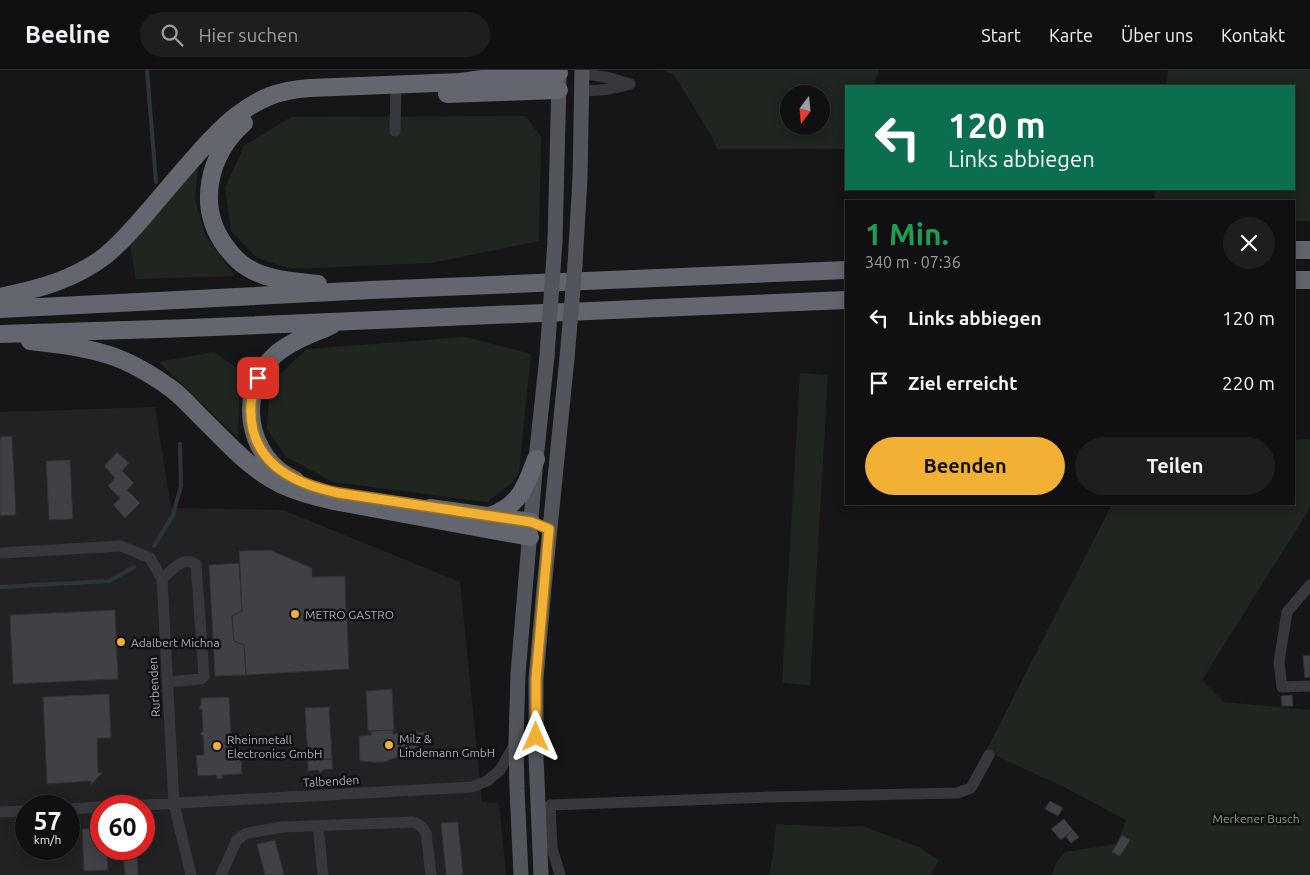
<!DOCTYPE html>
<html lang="de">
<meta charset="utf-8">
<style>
:root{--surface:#101012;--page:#1e1e20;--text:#f1f3f6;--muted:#9c9d9f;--line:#303032;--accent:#f2b134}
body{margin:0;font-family:Ubuntu,sans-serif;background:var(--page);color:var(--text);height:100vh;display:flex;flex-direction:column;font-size:19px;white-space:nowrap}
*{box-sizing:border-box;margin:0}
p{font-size:16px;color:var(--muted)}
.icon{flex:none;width:28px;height:28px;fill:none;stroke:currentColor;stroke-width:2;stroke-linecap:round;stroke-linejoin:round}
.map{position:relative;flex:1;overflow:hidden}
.drawer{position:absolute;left:845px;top:130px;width:450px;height:305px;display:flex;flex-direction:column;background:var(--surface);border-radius:0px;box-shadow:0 2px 12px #0003,0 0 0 1px var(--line)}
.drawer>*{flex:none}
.guide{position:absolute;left:845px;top:15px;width:450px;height:105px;border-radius:0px;box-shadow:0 2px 12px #0003,0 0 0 1px var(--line);background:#0b6e4f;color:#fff;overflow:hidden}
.needle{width:32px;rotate:196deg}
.tools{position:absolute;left:780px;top:15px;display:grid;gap:10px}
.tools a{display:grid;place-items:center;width:50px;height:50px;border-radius:50%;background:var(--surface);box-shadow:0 2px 12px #0003,0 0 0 1px var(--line);font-size:25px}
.speed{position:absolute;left:15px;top:725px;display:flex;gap:10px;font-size:25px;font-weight:700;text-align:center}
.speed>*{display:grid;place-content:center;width:65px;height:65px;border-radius:50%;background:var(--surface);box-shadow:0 2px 12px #0003,0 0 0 1px var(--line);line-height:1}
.speed small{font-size:12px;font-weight:400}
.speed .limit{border:8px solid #d22;background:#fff;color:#111}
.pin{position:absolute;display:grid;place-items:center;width:42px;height:42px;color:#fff;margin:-21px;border-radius:10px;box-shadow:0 2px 8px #0006}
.me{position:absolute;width:55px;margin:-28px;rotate:0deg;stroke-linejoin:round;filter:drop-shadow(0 0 4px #0008)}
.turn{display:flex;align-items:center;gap:18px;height:105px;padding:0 20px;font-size:22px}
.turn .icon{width:65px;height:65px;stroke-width:2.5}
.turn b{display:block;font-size:35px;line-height:42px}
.round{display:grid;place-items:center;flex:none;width:52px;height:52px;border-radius:26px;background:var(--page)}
.overview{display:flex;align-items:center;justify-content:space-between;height:85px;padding:0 20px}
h1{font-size:30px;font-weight:700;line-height:38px;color:#1e9e55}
.primary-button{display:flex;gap:10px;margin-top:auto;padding:10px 20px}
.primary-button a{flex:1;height:58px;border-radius:30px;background:var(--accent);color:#111;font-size:20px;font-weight:700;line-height:58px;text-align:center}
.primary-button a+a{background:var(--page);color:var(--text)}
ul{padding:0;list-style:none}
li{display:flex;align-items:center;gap:15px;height:65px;padding:0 20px}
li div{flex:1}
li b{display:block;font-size:19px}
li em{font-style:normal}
header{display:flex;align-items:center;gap:30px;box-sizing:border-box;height:70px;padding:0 25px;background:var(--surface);border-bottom:1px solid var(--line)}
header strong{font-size:24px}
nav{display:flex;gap:28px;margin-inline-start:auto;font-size:18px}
.search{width:350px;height:45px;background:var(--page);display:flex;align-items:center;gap:12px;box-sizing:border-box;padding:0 18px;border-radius:28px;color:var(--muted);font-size:19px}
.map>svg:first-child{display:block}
</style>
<header>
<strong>Beeline</strong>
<div class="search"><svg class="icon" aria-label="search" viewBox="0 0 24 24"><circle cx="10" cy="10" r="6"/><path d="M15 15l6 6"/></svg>Hier suchen</div>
<nav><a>Start</a><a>Karte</a><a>Über uns</a><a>Kontakt</a></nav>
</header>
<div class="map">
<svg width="1310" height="805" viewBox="0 0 1310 805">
<rect width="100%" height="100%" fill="#161618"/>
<path fill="#222225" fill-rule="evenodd" d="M155,337L171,438L283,440L460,512L482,732L499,733L506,805H0V342ZM26,736H69V779H26ZM101,736H144V779H101Z"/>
<path fill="#1e261f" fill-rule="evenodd" d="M662,0H879L873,16H846V79H717L711,65L674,5ZM789,24H821V56H789Z
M1168,0H1310V151H1294V131H1154L1155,119H1294V16H1166Z
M525,46L541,66L539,171L431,193L290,199L257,188L231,161L225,118L244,76L291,47Z
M199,90L195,129L205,165L235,206L136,209L130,175Z
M466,267L531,284L519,402L513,412L487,432L333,412L286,387L267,359L270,313L307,279Z
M214,282L240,300L238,368L159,292Z
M800,303L828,305L810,615L782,613Z
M1310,369V438L1202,610L1224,632L1310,640V805H1052L1056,793L1065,782L1117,774L1126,750L1064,717L986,681L1112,434H1294V370Z
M776,754L833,757L863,756L918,777L939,790L931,805H769L773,785Z"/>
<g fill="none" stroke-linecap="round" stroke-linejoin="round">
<path stroke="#2c353c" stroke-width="4" d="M147,0L156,112
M154,476L173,445L181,416L180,374
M0,517L109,511L134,497"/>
</g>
<path fill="#404145" stroke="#303034" d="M12,366L16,445L0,446V367Z
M117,382L129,393L122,401L134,413L127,420L140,433L125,448L113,435L120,428L108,416L115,408L104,396Z
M70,390L73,449L49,450L46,391Z
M270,480L312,498V507L345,506L346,540H353L354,552H350V548H347L349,599L246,605L244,575L234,571L232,546L242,541L239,481Z
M239,493L242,541L232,546L234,571L244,575L246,605L215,606L209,495Z
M115,540L118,609L13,614L10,545Z
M1310,585V607L1305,608L1303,586Z
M392,619L394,660L368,661L366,621Z
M109,624L111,668H97L98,702L102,703L91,715L90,711L47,714L43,627Z
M1292,625L1293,636H1282L1281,626Z
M229,627L232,689L241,688L242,704L222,705L223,708L217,709V705L198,706L196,685H204L203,666L200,664L203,661L202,640L199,638L201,635V628Z
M329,637L332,689L308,690L305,638Z
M393,660V664L429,662L422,672L414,679L405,684L384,692H374L360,691L359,666L371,665V661Z
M332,689L333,699L323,700L321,703H320L318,700L308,701V690Z
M1050,731L1063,738L1058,746L1045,739Z
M1064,749L1073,760L1061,770L1051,759Z
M458,752L463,805H446L441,753Z
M101,758V779H107L108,800L84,801L82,759Z
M1073,760L1079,767L1071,773L1066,767Z
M1122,765L1130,770L1120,786L1112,782Z
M275,770L284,805H265L257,774Z
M137,781L138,805H125L123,782Z"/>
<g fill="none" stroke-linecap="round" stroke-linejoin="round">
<path stroke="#37383d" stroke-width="11" d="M582,3L610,8L630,14
M582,21C599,21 614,19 630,14
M395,61L396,15
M2,483L121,476L150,488L162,509L174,734L191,805
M162,509C172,500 182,486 196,494L204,606L201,609L167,612
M1310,515L1287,542L1279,592L1282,617L1310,616
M125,736L472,717L487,711L500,700L516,672
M69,739L101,737
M0,742L26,741
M318,756L323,805
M221,805L237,770L245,764L253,762L282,757L413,752C420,754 423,757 426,763L431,805
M560,805L552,778L550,735L771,727L957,723L971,718L989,685"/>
<path stroke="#53555c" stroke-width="15" d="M555,171L559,10
M575,195L580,108L582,0
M521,805L517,719L516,672L518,604L536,389L547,286
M541,805L536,686V609L544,518L567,288"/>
<path stroke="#63666e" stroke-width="18" d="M447,24L559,20
M244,53C208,85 196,137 226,177C232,185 239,193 248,198C269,211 295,211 318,214
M1294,180H1310
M1294,210H1310
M0,227C38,219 74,210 105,186C120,174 132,160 145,145C164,123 182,101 202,79C221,58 242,37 270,26C283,21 297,19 310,18L460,12L519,4L559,3
M0,239L371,220L846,200
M0,264L189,258L846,230
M30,271C54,274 79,276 102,283C125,289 146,301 166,315C182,325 194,341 208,354C230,376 252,400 280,414C299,423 319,428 339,432L530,467
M295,410C246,388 236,321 275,285C290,271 313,264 332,255
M430,438L531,452
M489,446C519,437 526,416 536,389"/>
<path stroke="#53555c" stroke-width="15" d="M547,286L555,171
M567,288L575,195"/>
</g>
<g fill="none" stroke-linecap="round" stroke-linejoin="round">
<defs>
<path id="route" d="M258,308C250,325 249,342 253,360C263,400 301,415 338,423L531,452L549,459L536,609V667"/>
</defs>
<use href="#route" stroke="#9d7322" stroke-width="12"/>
<use href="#route" stroke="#f2b134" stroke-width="9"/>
</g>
<g fill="#f2b134" stroke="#111113" stroke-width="2">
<circle cx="295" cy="544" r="5"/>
<circle cx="121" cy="572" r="5"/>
<circle cx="389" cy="675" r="5"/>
<circle cx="217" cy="676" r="5"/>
</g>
<g text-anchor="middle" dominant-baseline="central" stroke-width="5" stroke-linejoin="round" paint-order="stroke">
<g font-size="12" fill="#a8adb8" stroke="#111113" text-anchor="start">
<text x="305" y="544">METRO GASTRO</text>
<text x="131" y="572">Adalbert Michna</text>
<text x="399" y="668">Milz &amp;<tspan x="399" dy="14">Lindemann GmbH</tspan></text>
<text x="227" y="669">Rheinmetall<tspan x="227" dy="14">Electronics GmbH</tspan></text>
</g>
<g font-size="12" fill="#a8adb8" stroke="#111113">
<text transform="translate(154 617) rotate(-93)">Rurbenden</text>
<text transform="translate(331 711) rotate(-3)">Talbenden</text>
</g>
<g font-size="12" fill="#7fa381" stroke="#111113">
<text x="1256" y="748">Merkener Busch</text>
</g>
</g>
</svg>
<div class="tools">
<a><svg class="needle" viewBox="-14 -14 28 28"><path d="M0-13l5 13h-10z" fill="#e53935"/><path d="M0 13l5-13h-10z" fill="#9c9d9f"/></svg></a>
</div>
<div class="speed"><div>57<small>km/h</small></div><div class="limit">60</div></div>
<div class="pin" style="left:258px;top:308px;background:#d93025"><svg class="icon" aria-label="arrive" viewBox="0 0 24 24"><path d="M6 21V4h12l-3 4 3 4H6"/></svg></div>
<svg class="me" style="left:536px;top:667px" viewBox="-20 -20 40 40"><path d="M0-17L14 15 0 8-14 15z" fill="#f2b134" stroke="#fff" stroke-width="4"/></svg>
<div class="guide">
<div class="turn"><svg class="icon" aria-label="left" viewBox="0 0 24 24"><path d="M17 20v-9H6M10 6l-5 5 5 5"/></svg><div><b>120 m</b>Links abbiegen</div></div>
</div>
<section class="drawer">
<div class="overview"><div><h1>1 Min.</h1><p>340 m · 07:36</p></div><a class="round"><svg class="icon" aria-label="close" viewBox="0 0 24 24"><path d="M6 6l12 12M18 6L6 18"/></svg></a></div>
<ul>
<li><svg class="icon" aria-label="left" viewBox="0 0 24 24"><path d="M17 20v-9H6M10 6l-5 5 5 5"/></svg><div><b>Links abbiegen</b></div><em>120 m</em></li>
<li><svg class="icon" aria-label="arrive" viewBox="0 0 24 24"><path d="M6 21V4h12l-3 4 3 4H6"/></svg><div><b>Ziel erreicht</b></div><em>220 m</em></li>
</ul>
<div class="primary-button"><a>Beenden</a><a>Teilen</a></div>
</section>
</div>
